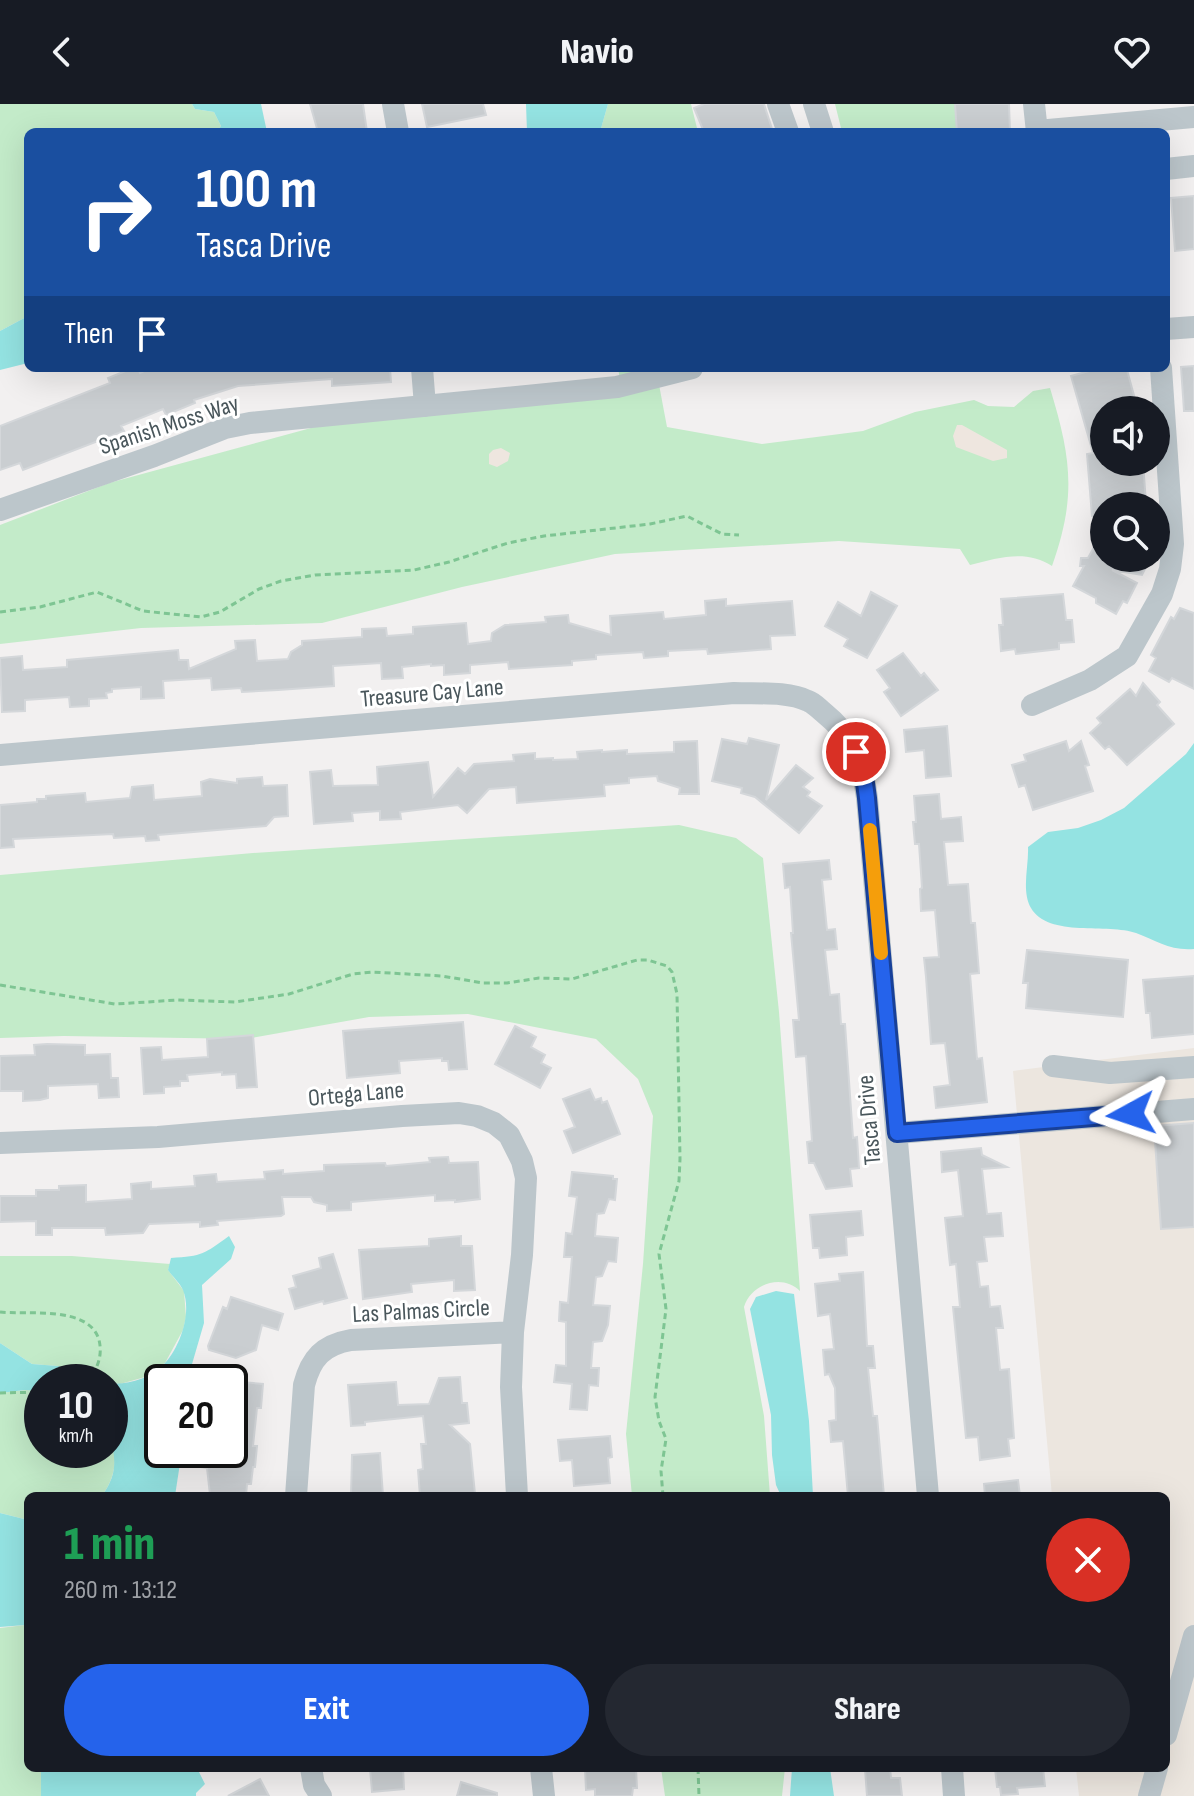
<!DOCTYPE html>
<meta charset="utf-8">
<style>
:root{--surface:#171b24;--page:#242831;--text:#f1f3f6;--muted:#9ea1a6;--accent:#2563eb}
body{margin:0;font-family:"Sofia Sans Condensed",sans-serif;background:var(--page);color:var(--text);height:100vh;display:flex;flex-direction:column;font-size:30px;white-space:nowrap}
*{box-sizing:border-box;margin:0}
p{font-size:26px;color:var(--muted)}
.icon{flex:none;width:44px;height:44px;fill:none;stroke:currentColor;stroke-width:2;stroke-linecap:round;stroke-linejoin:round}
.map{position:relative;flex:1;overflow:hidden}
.sheet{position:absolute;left:24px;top:1388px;width:1146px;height:280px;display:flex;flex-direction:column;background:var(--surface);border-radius:12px;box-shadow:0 8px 32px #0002}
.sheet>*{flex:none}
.banner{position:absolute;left:24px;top:24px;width:1146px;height:244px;border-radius:12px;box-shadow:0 8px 32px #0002;background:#1a4fa0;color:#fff;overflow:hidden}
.tools{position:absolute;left:1090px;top:292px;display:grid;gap:16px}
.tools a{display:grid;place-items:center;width:80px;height:80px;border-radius:50%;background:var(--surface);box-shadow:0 8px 32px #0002;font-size:40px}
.speed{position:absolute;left:24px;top:1260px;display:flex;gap:16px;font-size:40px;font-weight:700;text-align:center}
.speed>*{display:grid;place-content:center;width:104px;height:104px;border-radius:50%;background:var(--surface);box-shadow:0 8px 32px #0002;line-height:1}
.speed small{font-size:20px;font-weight:400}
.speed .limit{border:4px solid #111;border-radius:12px;background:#fff;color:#111}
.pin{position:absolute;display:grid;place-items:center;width:68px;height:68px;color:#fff;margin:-34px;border:4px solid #fff;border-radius:50%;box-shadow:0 2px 8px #0007}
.me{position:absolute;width:88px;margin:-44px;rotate:265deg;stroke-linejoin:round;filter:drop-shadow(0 0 6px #0008)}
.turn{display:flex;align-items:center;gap:28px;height:168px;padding:0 40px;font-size:36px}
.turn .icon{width:104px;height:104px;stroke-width:2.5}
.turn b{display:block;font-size:56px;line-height:68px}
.then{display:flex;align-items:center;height:76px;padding:0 40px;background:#0003;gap:16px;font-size:30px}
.round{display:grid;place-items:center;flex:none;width:84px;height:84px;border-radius:42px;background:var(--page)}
.summary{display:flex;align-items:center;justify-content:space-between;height:136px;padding:0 40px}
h1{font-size:48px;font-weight:800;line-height:60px;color:#1e9e55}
.button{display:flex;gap:16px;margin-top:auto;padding:16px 40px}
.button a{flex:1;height:92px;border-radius:48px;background:var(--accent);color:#fff;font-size:32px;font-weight:800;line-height:92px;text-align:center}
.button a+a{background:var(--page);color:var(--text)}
header{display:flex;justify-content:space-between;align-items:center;height:104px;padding:0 40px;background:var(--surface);font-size:36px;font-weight:800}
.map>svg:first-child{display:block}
</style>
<header><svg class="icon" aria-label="back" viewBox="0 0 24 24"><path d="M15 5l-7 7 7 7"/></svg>Navio<svg class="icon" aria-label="heart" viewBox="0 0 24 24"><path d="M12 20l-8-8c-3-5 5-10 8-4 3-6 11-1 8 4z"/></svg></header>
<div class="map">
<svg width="1194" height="1692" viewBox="0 0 1194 1692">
<rect width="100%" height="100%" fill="#f2f0f0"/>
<path fill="#ece6df" d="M1194,944V1692H1079L1076,1664H1166V1392H1052L1013,967Z"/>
<path fill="#c3ebc9" d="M0,0H192L195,5L214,8L221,22L217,28H28V212L0,227Z
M608,0H691L698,28H600Z
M835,0H956L960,28H842Z
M618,264H690L657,270L667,323L762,340L863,327L915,308L974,296L988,302L1014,303L1033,287L1050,284C1071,353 1077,392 1052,462C1026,445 998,454 970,461L960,445L839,437L615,450L462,483L322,519L141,524L0,540V421L109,379L322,321L622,287Z
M679,721L736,734L763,754L779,908L800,1187C782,1169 751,1180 744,1203L764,1312L770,1392H632L626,1330L643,1160L653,1012L638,975L596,935L468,910L369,913L246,935L64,932L0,934V771L253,749Z
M0,1152H72L170,1160L168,1166L184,1187L186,1213L183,1226L165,1259L145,1273L120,1280L101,1278L58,1262L32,1260L0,1239Z
M25,1286L42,1287V1346H110V1326C118,1350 117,1371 102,1392H28V1416L0,1409V1289Z
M25,1521L28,1523V1664H41V1692H0V1524Z
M661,1664H785L782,1692H665Z"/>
<path fill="#eee6df" d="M957,321H962L1007,346V354L993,357L956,343L953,332Z
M501,344L510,349L508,357L497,363L489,360V350L493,346Z"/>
<path fill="#94e3e2" d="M192,0H261L267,28H217L221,22L214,8L195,5Z
M526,0H608L600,28H527Z
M28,212V259L0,266V227Z
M1194,639V845C1170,847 1157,837 1136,829C1109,819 1048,834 1031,804C1021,787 1029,761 1028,743L1048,728L1078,724L1101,716L1124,704L1186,650Z
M229,1132L235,1143L231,1155L202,1181L204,1219L190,1267L189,1278H162V1346H182L175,1392H102C120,1366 114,1354 110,1325C108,1311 110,1294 110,1280C126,1280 145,1276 158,1266C178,1250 193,1211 183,1186C180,1179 172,1172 168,1166L171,1154C203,1152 204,1150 229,1132Z
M776,1187L794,1190L809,1317L813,1392H781L776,1381L772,1351L771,1311L750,1205L756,1193Z
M0,1239L32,1260L58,1262L100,1278H42V1287L25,1286L0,1289Z
M0,1409L28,1416V1523L25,1521L0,1523Z
M41,1664H197L205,1680L196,1689V1692H41Z
M792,1664H830L834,1692H790Z"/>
<path fill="#caced1" stroke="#d4d7da" stroke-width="2" d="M310,0H363L367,28H318Z
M422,0H483L486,11L427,23Z
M704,0H764L773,28H704L694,4Z
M955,0H1009L1010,28H957Z
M1194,92V145L1175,147L1171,94Z
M1194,262V307H1184L1181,263Z
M133,264H138L140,269L151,264H390L391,278L332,282V275L238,282L194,296L195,299L166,311L163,305L121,322L124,327L23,366L20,359L0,366V322L110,279L108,274Z
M1100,264L1127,266L1138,306H1104V358H1143L1146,399H1140V402H1104V411L1092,412L1087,350L1093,349L1071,272Z
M1104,425V454H1144L1142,458L1147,461L1142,471L1112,466L1137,479L1127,499L1123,497L1116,510L1096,499V494L1073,482L1084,462H1080L1081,454H1088Z
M871,488L897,502L867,554L844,542L848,535L825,522L838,498L861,512Z
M1063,490L1066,516H1072L1074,538L1059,539V545L1016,550L1015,545L1001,547L999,521H1003L1001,495Z
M726,495V502L792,497L795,531L770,532L771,545L708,550L707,545L668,547V552L644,554L643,548L596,551V555L572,557V561L509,565L508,558L470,561V569L444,571V561L431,562V560L402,563L403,574L382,575L381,559L333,562L334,582L278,586L242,588L241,584L212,586L211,574L163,577L164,594L141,595V583L112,585V588L106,589L107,594L89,595V602L70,603L69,593L25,596V607L2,608L0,554L22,552L23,566L67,563V556L178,546L179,556H188L189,565L236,545L235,537L255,536L257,557L288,555L291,548L302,541V537L362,533V525L386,524L387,532L413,530V523L466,519L468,540L491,537L492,529L505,521L546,518L545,513L568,511L569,519L611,531L610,512L663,508L664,515L706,511L705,497Z
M1180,504L1194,509V585L1172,574L1169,578L1149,567L1156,554L1151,551L1171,513L1174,515Z
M903,549L921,572L924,569L938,586L901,612L884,588L890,584L877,566Z
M1143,579L1160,598L1157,601L1174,620L1127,661L1109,642L1105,645L1090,629L1101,619L1097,614L1130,585L1136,592Z
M947,622L951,672L926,674L924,646L906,648L904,626Z
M749,634L779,641L766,696L796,661L813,674L803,683L810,688L807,692L822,702L799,729L755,693L741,689L742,684L712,677L722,635L747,640Z
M697,637L699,690H679L680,684L658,677L657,672L629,674V679L604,681L605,692L517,699L516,683L489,685L467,709L458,701L400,708L401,715L380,716V707L352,709L353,717L314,720L310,668L331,666L333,682L378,681L377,663L428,658L433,693L458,664L465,670L474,660L514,657L513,651L535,649V655L553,654V656L578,655L577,648L602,646V648L627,646V650L674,648V638Z
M1066,637L1069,647L1081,637L1089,661L1085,662L1093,687L1033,706L1025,681L1019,683L1012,661L1026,657L1024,651Z
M262,673L263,682L287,681L288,712L274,713L266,722L158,731L159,736L146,737L145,732L114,734L113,730L13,735L14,743L0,744V701L37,698V695H46V692L85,689L86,698L130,694L132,683L153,681L154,696L202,692L201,678L210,675L237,679V675Z
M939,690L941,715L961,713L963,737L944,738L948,781L968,780L971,819H975L979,869L970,870L977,955L982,954L987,998L936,1004L934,983L950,981L945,939L931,940L926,873L924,854L939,853L935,806L921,807L920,785L922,784L919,740H915L913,718H916L914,692Z
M829,756L831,775L822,776L827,826L835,825L837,845L825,846L830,891L839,890L841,920H845L853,1034L857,1033L859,1064L850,1065L852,1082L826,1085L814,1059H809L807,1038L812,1037L806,952L796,953L793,916H799L791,829H793L790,783L785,784L783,760Z
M1027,846L1128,856L1123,913L1026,904L1028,879H1023Z
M1194,872V930L1152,934L1150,909H1146L1143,876Z
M463,918L467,965L449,966L448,957H442V954L399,957L400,969L347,974L343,927Z
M515,922L536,933L531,943L545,951L541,959L551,964L540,984L495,960Z
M253,931L257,983L237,984L236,970L222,971V968L187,971L188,977H180V982L164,983V989L144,990L141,944L161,943L162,956L208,953L207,935Z
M47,940L85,941V951L110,950L111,974H118L119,993L99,994L98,980L48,982V994L40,996L23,997V987H0V952L35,951L34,941Z
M590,985L595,996L601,994L602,999L607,997L620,1030L573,1049L564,1027L575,1023L563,995Z
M1194,1019V1123L1161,1125L1154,1022Z
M981,1044L982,1051L1007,1063L982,1065L987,1110L1001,1109L1003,1132L984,1133L987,1157L977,1158L980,1183L988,1182L990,1203L1000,1202L1003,1224H996L1000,1266L1009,1265L1014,1334L1008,1335L1010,1352L980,1356L978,1333L966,1334L953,1203H960L956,1160L950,1161L945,1114L963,1112L958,1066L942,1068L941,1048Z
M448,1053L449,1059L478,1058L480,1095L455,1098V1096L435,1097V1091L351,1098V1106L327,1107V1101L314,1098L311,1093H282L284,1110L281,1112L217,1117L218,1121L200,1123V1118L149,1120L143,1129L106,1131L105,1124H52V1131H36V1117L0,1118V1092H36V1086H59V1082L86,1081V1098L132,1095L131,1080L151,1078V1085L195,1082L194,1072L216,1070L217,1078L265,1075L264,1068L283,1066V1070L324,1067V1061L385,1059L386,1062L430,1058L429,1054Z
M572,1068L613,1072V1075H617L615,1096L609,1095L604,1109L597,1110L595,1132L618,1134L616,1158L608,1157L602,1172L596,1173L593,1201L610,1202L608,1221L602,1237L593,1238L591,1264H599L598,1282L589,1281L587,1306L570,1305L572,1280L554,1278L556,1261L566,1262V1218L559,1217L560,1198L568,1199L572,1153H564L566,1129L572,1130L577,1093L569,1092Z
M861,1107L863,1131L846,1133L847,1151L820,1154L819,1144H813L810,1111Z
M461,1132V1142H472L475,1186L454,1187V1176L411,1180L412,1188L363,1195L359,1146L429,1142V1135Z
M333,1150L347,1194L324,1200L323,1197L295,1205L289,1185L296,1183L293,1172L321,1164L319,1154Z
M863,1168L867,1242H873L875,1264H868L873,1312H877L884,1392H848L843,1337L831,1338L829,1317L836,1316L835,1284L829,1270L825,1271L823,1246L834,1245L830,1210L818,1212L815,1180L840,1177L839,1170Z
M231,1193L283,1210L278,1226L262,1221L256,1246L236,1254L209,1246L208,1242L223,1203L227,1205Z
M460,1273L462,1299H467L469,1319L450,1321L470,1340L475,1390L420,1392L418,1366L423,1365L421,1340H426L423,1312L365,1318V1321L351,1322L348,1281L396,1278L398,1301L429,1300L439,1274Z
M230,1277L263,1280L261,1304H257L253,1342H257L255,1363H253L251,1380H247L246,1392L210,1391L207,1364L200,1363L202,1346H230Z
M610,1332L612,1353L608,1354L610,1379L574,1382L572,1356L560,1357L558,1336Z
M380,1349L383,1392H351L352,1351Z
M1018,1376L1020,1392H985L984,1380Z
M403,1664L404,1685L372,1688L370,1664Z
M585,1664H636L637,1684H633L632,1692H595V1685L586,1686Z
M890,1664L891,1674H900L902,1692H867L865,1665Z
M995,1664H1043L1045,1682L1017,1684L1018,1690L1001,1691L1000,1683H997Z
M260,1675L269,1692H228Z
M461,1678L497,1689V1692H457Z"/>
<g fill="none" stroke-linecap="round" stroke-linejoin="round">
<path stroke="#7ec593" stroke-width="3" stroke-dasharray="6 4" stroke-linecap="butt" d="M0,508L40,503L97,488L143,507L201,513L220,508L259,485L281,477L315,471L414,466L449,458L508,439L544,432L650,420L687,412L722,430L739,431
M0,881L115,900L178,896L235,898L289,890L353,870L372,868L442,872L483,879H507L539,874L572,875L637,856H648L667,862L672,868L677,890L680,1055L679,1077L659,1150L666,1205L655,1293L659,1317L666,1335L661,1367L663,1392
M0,1208C27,1211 89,1201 99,1236C103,1252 97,1265 88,1278
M0,1289L42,1288
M698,1664L699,1692"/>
<path stroke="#bcc6cb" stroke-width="22" d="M393,0L398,28
M778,0L788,28
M814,0L823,28
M1034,0L1037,28
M1037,27L1194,13
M1166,65L1194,62
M1166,225L1194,223
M422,264L425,302
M0,406L154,352L225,324L250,319L617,283L692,264
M1032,601L1090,576L1127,552L1162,490L1170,465L1173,440L1161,264
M0,651L734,589C757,590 788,587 808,597C814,599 819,605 823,608C854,633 862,656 867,694L928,1392
M1053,962L1110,969L1194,963
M897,1029L1194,1005
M0,1039L158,1033L402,1012L459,1009L477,1012L494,1019L509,1031L522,1057L526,1074L522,1151L513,1228
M296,1392L304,1281C311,1254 323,1241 351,1236L513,1228L511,1283L517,1392
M1166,1631L1194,1532
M311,1664L314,1681L321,1692
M541,1664L544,1692
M952,1664L954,1692
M1149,1692L1157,1664"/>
</g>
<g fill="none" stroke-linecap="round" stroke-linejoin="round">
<defs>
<path id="route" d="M856,648L864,672L867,694L897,1029L1131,1010"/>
</defs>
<use href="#route" stroke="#184099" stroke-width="20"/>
<use href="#route" stroke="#2563eb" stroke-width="14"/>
<path stroke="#f59e0b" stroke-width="14" d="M870,726L881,849"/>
</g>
<g text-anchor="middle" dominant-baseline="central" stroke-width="6" stroke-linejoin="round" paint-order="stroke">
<g font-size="24" fill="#49565b" stroke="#fff">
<text transform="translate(169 321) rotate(-18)">Spanish Moss Way</text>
<text transform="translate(432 589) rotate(-5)">Treasure Cay Lane</text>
<text transform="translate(356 990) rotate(-5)">Ortega Lane</text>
<text transform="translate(869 1016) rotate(-95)">Tasca Drive</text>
<text transform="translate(421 1207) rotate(-3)">Las Palmas Circle</text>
</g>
</g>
</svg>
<div class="tools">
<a><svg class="icon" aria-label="sound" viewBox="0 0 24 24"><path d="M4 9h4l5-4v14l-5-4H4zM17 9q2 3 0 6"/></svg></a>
<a><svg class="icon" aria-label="search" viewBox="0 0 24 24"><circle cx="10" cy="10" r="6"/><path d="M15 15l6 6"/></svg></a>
</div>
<div class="speed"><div>10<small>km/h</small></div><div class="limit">20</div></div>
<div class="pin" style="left:856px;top:648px;background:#d93025"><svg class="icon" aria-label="arrive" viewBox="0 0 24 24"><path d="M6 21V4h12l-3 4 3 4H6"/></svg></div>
<svg class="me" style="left:1131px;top:1010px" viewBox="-20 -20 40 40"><path d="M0-17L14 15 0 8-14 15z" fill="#2563eb" stroke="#fff" stroke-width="4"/></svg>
<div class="banner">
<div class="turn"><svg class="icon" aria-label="right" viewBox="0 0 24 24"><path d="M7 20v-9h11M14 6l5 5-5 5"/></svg><div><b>100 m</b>Tasca Drive</div></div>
<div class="then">Then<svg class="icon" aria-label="arrive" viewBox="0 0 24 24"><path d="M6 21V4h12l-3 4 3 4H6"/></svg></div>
</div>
<section class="sheet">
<div class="summary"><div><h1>1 min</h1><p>260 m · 13:12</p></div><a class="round" style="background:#d93025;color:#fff"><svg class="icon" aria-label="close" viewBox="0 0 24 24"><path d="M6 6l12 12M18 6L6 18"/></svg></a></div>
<div class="button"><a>Exit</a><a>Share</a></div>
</section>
</div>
